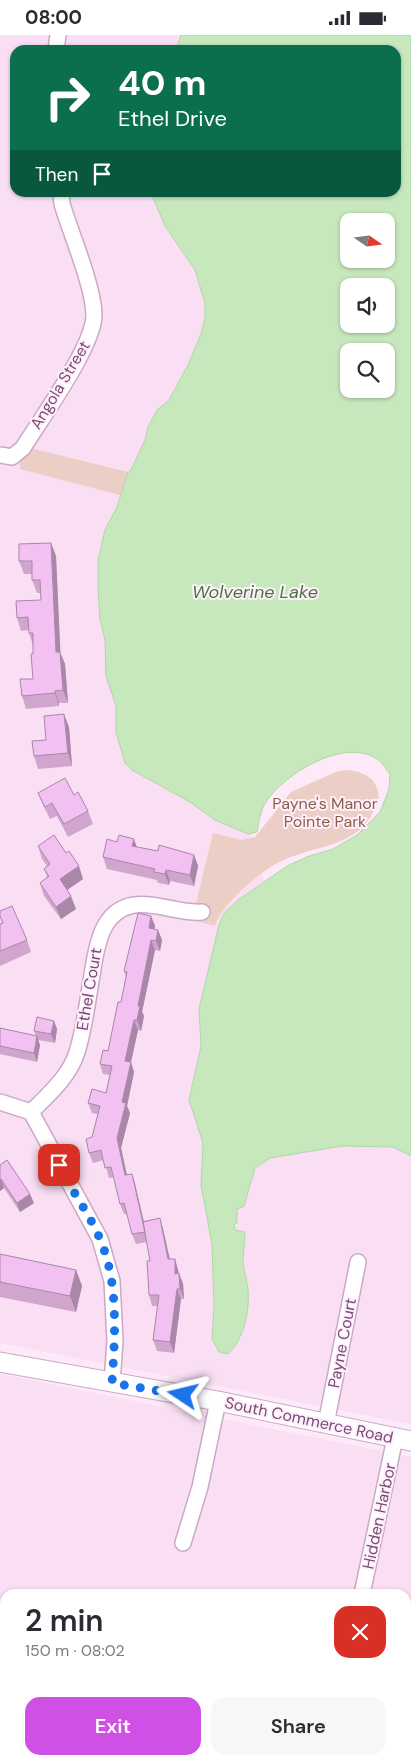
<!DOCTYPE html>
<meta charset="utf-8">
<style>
:root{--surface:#fff;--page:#f7f7f7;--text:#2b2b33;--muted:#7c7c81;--accent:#cf50e5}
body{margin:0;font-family:"DM Sans",sans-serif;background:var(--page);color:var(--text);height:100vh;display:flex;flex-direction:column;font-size:19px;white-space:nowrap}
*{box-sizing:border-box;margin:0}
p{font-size:16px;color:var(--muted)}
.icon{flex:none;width:28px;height:28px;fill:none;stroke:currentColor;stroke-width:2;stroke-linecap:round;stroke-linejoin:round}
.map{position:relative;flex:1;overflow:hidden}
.panel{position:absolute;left:0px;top:1554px;width:411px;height:176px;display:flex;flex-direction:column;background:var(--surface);border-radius:15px 15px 0 0;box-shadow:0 1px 4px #0004}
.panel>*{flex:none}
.guide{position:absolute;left:10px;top:10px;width:391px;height:152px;border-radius:15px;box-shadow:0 1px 4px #0004;background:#0b6e4f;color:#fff;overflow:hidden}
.needle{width:32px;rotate:104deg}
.fabs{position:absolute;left:340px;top:178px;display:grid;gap:10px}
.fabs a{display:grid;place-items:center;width:55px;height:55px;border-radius:10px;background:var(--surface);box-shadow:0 1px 4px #0004;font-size:25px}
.pin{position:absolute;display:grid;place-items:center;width:42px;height:42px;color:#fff;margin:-21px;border-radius:10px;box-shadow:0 2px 8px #0006}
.me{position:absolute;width:55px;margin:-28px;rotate:280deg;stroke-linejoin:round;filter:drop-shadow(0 0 4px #0008)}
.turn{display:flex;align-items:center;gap:18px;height:105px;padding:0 25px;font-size:22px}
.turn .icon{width:65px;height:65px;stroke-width:2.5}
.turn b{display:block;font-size:35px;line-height:42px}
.then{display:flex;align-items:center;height:48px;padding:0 25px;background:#0003;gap:10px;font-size:19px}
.round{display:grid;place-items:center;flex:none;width:52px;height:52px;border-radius:15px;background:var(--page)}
.head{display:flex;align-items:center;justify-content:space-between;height:85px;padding:0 25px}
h1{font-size:30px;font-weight:600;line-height:38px}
.action{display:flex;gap:10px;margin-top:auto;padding:10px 25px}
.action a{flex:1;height:58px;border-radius:15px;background:var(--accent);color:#fff;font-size:20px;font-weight:600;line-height:58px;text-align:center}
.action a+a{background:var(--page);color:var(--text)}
.status{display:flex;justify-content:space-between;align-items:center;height:35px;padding:0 25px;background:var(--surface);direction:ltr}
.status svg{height:14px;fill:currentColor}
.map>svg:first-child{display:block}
</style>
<div class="status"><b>08:00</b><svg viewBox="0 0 49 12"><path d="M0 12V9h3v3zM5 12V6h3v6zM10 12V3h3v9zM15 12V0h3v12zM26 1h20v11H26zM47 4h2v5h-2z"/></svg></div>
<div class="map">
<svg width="411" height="1729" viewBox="0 0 411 1729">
<rect width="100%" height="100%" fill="#fde9f8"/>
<path fill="#f9def4" d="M0,0H248L244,15H15V158H240L239,753L272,876L411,1106V1389L0,1308Z
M0,1339L411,1422V1729H318L317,1725H406V1559H5V1725H105L104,1729H0Z"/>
<path fill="#ebcfc7" d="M30,413L128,437L120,460L20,434V425Z
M350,735C364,738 375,742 378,757C380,764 377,768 374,775C357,815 308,810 276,829C257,839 221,870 215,891L192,885L213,798L241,805L255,802L291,757L338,736Z
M133,1725H305L307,1729H133Z"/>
<path fill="#c7e7bd" stroke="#afd9a3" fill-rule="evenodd" d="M181,0H411V1121L393,1112L342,1111L270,1123L255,1133L244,1171L237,1174V1188L234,1189L235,1195L245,1197C245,1207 243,1218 243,1228C244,1237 247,1245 248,1254C250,1275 244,1304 228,1319L219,1317L212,1304L214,1270L212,1209L201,1150L203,1108L189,1065L201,1011L199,974L219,890L224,878L238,865L287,831L309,821L333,814L357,800L380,777L389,754L390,739C386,734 382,727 377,724C344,702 284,739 266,767C260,776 259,787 257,797L248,799L215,785L190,767L132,735L125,728L116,697V671L106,641L105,605L100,584L98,552V525L105,495L117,472L128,437H130L145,405L148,392L157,375L169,365L188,330L201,299L205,284V268L195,235L165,191L151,158H396V15H176ZM349,186H386V224H349ZM349,251H386V289H349ZM349,316H386V354H349Z"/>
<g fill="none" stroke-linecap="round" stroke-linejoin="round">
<defs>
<path id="minor" d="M56,15L58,0
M0,420L12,422L23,413C40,385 95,310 94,279C93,250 71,199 62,169L61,158
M0,1067L31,1077L100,1204L112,1246L115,1306L112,1348
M31,1077C48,1060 70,1041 77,1017C84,995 87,970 91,946C96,918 98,876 134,870C157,867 180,879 202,877
M326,1389L358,1227
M183,1508L200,1452L218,1366
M362,1559L395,1403
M331,1725L332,1729"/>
<path id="tertiary" d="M0,1327L218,1366L411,1406"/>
</defs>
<use href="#minor" stroke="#caa9c8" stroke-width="18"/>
<use href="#tertiary" stroke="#caa9c8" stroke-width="21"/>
<use href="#minor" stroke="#fff" stroke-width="15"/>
<use href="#tertiary" stroke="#fff" stroke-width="19"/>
</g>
<path fill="#d0a6cf" d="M51,508L56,521L60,617L65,629L68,668H59V671L26,674L22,661L33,644V610L29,598V595L21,596L17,583L41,565V558H37L32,545V539H24L19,526Z
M69,692L72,731L38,734L34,721Z
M38,758L74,760L88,776L93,789L68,802L57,781L50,784L43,770Z
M38,811L83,844L67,855L76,874L61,884L44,861L40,848L47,842L44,834L47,831L42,824Z
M136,812L158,816L194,820L198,831L194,851L170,846L169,850L158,848L157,845L107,834L103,822Z
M151,881L155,891L154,894L158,895L162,905L160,916L155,915L142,977L144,981L141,996L138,995L131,1027L134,1037L127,1071L130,1078L121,1113L127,1140L132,1139L135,1149L144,1186L160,1183L163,1194L170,1224H175L178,1235L179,1238L183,1249L184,1264H181L174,1318L157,1316L153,1305L158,1271H152L149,1260L150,1226L147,1207L136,1209L132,1199L127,1179H124L120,1169L114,1142L109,1143L104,1125L93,1128L89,1118L92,1102L98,1079L92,1078L88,1068L106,1058L110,1040L103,1039L100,1029L108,1016L121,967L126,942L124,936Z
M0,882L27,905L31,917L0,931V889L2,888Z
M54,986L57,994L55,1008L38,1005L40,1010L37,1027L0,1019V993L36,1001L34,996Z
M0,1130L34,1168L20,1177L4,1153L0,1156Z
M0,1219L76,1235L82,1251L76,1277L0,1262Z"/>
<path fill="#a987a9" d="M51,508L56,521L61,630L56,617Z
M60,617L65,629L68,668L63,655Z
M55,656L59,668V671L55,658Z
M64,679L69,692L72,731L68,718Z
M134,804L138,815L132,811Z
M194,820L198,831L194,851L190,840Z
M79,831L83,844L64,857L60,844Z
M166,835L170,846L169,850L165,839Z
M71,861L76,874L61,884L56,872Z
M151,881L155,891L152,903L149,893Z
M158,895L162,905L160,916L156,906Z
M151,905L155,915L142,977L144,981L141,996L137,985L138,971Z
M134,985L138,995L129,1036L125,1026Z
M54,986L57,994L55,1008L51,999Z
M37,1001L40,1010L37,1027L34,1018Z
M131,1027L134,1037L127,1071L130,1078L121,1113L129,1150L125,1140L117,1103L122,1067Z
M132,1139L135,1149L148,1207L145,1197Z
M1,1144L4,1153L0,1156V1145Z
M30,1159L34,1168L20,1177L17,1168Z
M160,1183L163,1194L172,1235L168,1224Z
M175,1224L178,1235L179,1249L175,1239Z
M76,1235L82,1251L76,1277L70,1261Z
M179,1238L183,1249L184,1264L180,1254Z
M177,1254L181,1264L174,1318L170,1307Z"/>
<path fill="#f2c1f1" stroke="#a987a9" d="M51,508L56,617H60L63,655L55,656V658L22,661L20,644H33L31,619H33V598H29L28,582L17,583L16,566L41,565L40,545H32V526H19V509Z
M64,679L68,718L34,721L32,706L46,705L44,681Z
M65,743L74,760L78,757L88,776L64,789L52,768L45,772L38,758Z
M54,800L66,818L69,816L79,831L60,844L71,861L56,872L40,848L49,841L44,834L50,829L38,811Z
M119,800L134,804L132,811L158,816L159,810L194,820L190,840L166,835L165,839L154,837L155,834L103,822L107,804L117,807Z
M12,871L27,905L0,916V889L3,888L0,881V876Z
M138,878L151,881L149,893L158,895L156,906L151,905L138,971H140L137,985H134L125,1026L131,1027L122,1067L126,1068L117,1103L125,1140L132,1139L145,1197L132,1199L124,1168L120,1169L111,1132L105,1133L101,1115L89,1118L86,1104L92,1102L100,1071L88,1068L92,1054L106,1058L112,1031L100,1029L103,1015L108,1016L118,967H121L127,937L124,936Z
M37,982L54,986L51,999L34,996Z
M0,993L37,1001L34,1018L0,1011Z
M7,1125L30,1159L17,1168L1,1144L0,1145V1130Z
M160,1183L168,1224H175V1239L179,1238L180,1254H177L170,1307L153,1305L159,1260H149L147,1226H150L143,1187Z
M0,1219L76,1235L70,1261L0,1247Z"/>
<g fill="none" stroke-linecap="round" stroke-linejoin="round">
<path stroke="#1a73e8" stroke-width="9" stroke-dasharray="0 16.2" d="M59,1130C71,1155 89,1178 100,1204C119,1248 115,1301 112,1348L183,1360"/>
</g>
<g text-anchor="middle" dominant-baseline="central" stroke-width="4" stroke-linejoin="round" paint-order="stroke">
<g font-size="16" fill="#774c78" stroke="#fff0fb">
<text transform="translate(60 350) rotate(-59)">Angola Street</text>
<text transform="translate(89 954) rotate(-80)">Ethel Court</text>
<text transform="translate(342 1308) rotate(-79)">Payne Court</text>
<text transform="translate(309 1385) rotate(12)">South Commerce Road</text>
<text transform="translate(379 1481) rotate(-78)">Hidden Harbor</text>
</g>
<g font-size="16" fill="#895f4a" stroke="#fff0fb">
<text x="325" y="768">Payne's Manor<tspan x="325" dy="18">Pointe Park</tspan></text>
</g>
<g font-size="18" font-style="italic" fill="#48753c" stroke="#fff0fb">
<text x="255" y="557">Wolverine Lake</text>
</g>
</g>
</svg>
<div class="fabs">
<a><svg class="needle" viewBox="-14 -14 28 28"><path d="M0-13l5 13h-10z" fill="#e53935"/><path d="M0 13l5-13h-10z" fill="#7c7c81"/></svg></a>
<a><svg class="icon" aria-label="sound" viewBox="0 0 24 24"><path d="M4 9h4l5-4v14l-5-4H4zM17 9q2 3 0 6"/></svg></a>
<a><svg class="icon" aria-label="search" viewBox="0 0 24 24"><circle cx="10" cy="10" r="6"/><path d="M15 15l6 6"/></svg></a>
</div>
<div class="pin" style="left:59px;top:1130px;background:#d93025"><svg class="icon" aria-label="arrive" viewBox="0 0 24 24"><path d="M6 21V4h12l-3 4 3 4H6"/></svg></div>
<svg class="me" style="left:183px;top:1360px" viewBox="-20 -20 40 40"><path d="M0-17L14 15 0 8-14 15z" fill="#1a73e8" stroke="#fff" stroke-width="4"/></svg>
<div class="guide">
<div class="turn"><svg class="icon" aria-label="right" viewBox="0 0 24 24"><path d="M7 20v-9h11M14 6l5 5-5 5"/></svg><div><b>40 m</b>Ethel Drive</div></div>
<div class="then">Then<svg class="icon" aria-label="arrive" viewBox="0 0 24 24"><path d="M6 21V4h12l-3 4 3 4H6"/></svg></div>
</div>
<section class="panel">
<div class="head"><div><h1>2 min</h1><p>150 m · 08:02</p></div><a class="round" style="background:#d93025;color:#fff"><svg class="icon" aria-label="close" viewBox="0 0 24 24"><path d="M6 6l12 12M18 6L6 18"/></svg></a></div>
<div class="action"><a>Exit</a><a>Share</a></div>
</section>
</div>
